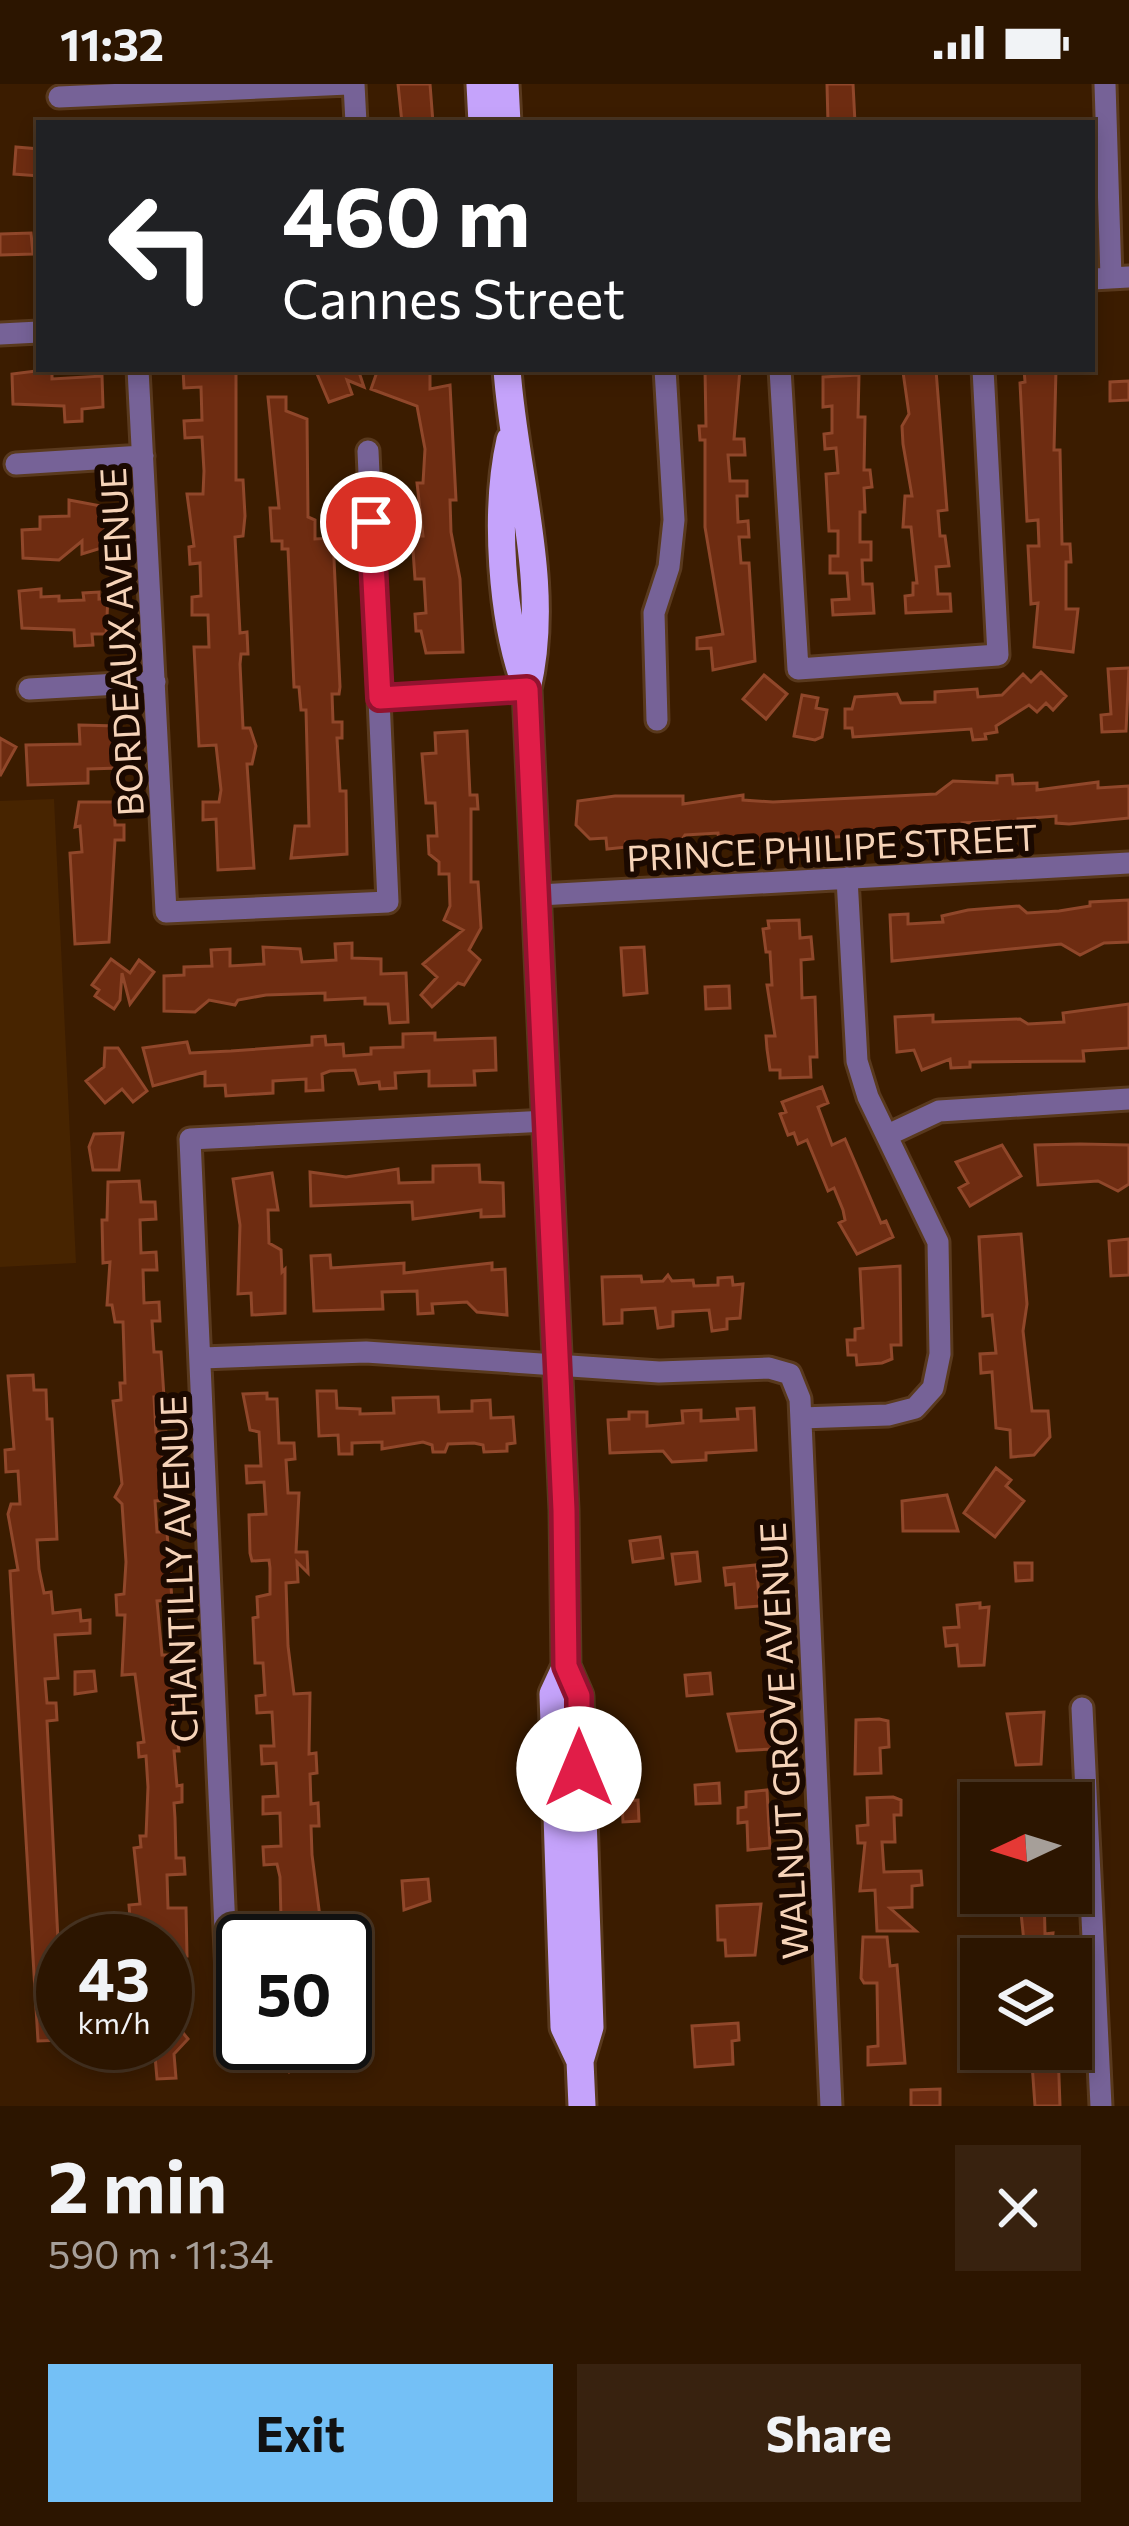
<!DOCTYPE html>
<meta charset="utf-8">
<style>
:root{--surface:#2c1500;--page:#38220f;--text:#f1f3f6;--muted:#a69f99;--line:#483422;--accent:#74c0f6}
body{margin:0;font-family:Commissioner,sans-serif;background:var(--page);color:var(--text);height:100vh;display:flex;flex-direction:column;font-size:45px;white-space:nowrap}
*{box-sizing:border-box;margin:0}
p{font-size:39px;color:var(--muted)}
.icon{flex:none;width:66px;height:66px;fill:none;stroke:currentColor;stroke-width:2;stroke-linecap:round;stroke-linejoin:round}
.map{position:relative;height:2022px;overflow:hidden}
.panel{display:flex;flex-direction:column;background:var(--surface);flex:1}
.panel>*{flex:none}
.top-card{position:absolute;left:36px;top:36px;width:1059px;height:252px;border-radius:0px;box-shadow:0 6px 18px #0003,0 0 0 3px var(--line);background:#202124;color:#fff;overflow:hidden}
.needle{width:78px;rotate:266deg}
.tools{position:absolute;left:960px;top:1698px;display:grid;gap:24px}
.tools a{display:grid;place-items:center;width:132px;height:132px;border-radius:0px;background:var(--surface);box-shadow:0 6px 18px #0003,0 0 0 3px var(--line);font-size:60px}
.speed{position:absolute;left:36px;top:1830px;display:flex;gap:24px;font-size:60px;font-weight:700;text-align:center}
.speed>*{display:grid;place-content:center;width:156px;height:156px;border-radius:50%;background:var(--surface);box-shadow:0 6px 18px #0003,0 0 0 3px var(--line);line-height:1}
.speed small{font-size:30px;font-weight:400}
.speed .limit{border:6px solid #111;border-radius:18px;background:#fff;color:#111}
.pin{position:absolute;display:grid;place-items:center;width:102px;height:102px;color:#fff;margin:-51px;border:6px solid #fff;border-radius:50%;box-shadow:0 3px 12px #0007}
.me{position:absolute;width:132px;margin:-66px;rotate:0deg;stroke-linejoin:round;filter:drop-shadow(0 0 9px #0008)}
.turn{display:flex;align-items:center;gap:42px;height:252px;padding:0 48px;font-size:54px}
.turn .icon{width:156px;height:156px;stroke-width:2.5}
.turn b{display:block;font-size:84px;line-height:102px}
.round{display:grid;place-items:center;flex:none;width:126px;height:126px;border-radius:0px;background:var(--page)}
.headline{display:flex;align-items:center;justify-content:space-between;height:204px;padding:0 48px}
h1{font-size:72px;font-weight:700;line-height:90px}
.cta{display:flex;gap:24px;margin-top:auto;padding:24px 48px}
.cta a{flex:1;height:138px;border-radius:0px;background:var(--accent);color:#111;font-size:48px;font-weight:700;line-height:138px;text-align:center}
.cta a+a{background:var(--page);color:var(--text)}
.status{display:flex;justify-content:space-between;align-items:center;height:84px;padding:0 60px;background:var(--surface);direction:ltr}
.status svg{height:33px;fill:currentColor}
.map>svg:first-child{display:block}
</style>
<div class="status"><b>11:32</b><svg viewBox="0 0 49 12"><path d="M0 12V9h3v3zM5 12V6h3v6zM10 12V3h3v9zM15 12V0h3v12zM26 1h20v11H26zM47 4h2v5h-2z"/></svg></div>
<div class="map">
<svg width="1129" height="2022" viewBox="0 0 1129 2022">
<rect width="100%" height="100%" fill="#3b1c00"/>
<path fill="#472400" d="M54,715L76,1179L0,1183V717Z"/>
<path fill="#6e2c11" stroke="#90472a" stroke-width="3" d="M398,0H430L433,39H402Z
M827,0H853L855,39H828Z
M16,63L39,65V92L14,90Z
M31,149L33,170L0,171V150Z
M52,285V295L102,292L103,323L82,325V337L65,338L64,322L13,320L12,290Z
M183,285H236V396H243L245,432L243,452L235,453L240,549L247,548L248,570H241L240,580L243,644H250L256,662L252,680H247L254,784L218,786L216,735L203,736V718H219L221,706L216,661L199,662L194,563H209L208,531H192V513L201,512L200,479L190,480L189,463L194,462L187,410H203L204,387L202,353L185,354L184,337L202,336L201,303L184,304Z
M315,285H358L364,303L347,296L352,310L329,318Z
M378,285H430V305L450,301L456,416H450L451,448L460,495L463,568L426,569L421,547H416L415,530L426,529L424,495H415L412,452H423L417,399H423L425,365L417,322L371,305Z
M705,285H740L734,355H744L745,371H728L730,397H747V412H737L738,438L748,437L749,453H739L741,479H749L755,577L713,586L711,564L697,565V554L723,550L705,443V356H700L699,342H706Z
M1024,285H1056L1054,366H1060L1062,460H1070L1071,478H1066V525H1078L1073,568L1034,563L1038,519L1031,520L1028,462H1039L1038,436L1027,437L1020,299L1025,298Z
M936,286L947,426L938,427L940,452H945L949,482L936,483L938,510H950L951,527L906,529L905,512L913,511V499H917L911,443H903L905,412H912L903,360L902,342L909,330L903,288Z
M859,291L858,333H865L864,386H870L872,403L864,404L865,428H860V458H871V476H862L863,500H872L874,529L833,531L832,516L849,515L847,489H830V472H838V447H829L826,390L838,389L836,364L825,365L824,350L832,349V322L823,323V293Z
M1129,297V316L1110,317V298Z
M268,313H286V327L307,335L308,433L315,436V455L333,454L340,603L339,610H332L333,638H342V654H337L340,707H346L347,770L291,774L295,742H309L306,626H301L299,603H294L288,465H282V457H272L270,424H279Z
M69,416L101,422L108,462L82,470V457L59,476L23,474L22,446L40,445V433L69,432Z
M41,505V513L59,512V517L84,516L83,509L99,508V515L108,514L106,550H92L93,561L75,562L74,546L22,544L19,507Z
M1129,584L1126,647L1102,648L1101,631L1111,630L1108,585Z
M1041,588L1066,612L1053,626L1046,619L1037,628L1029,621L996,642L997,648L985,650L986,655L973,656L971,645L853,653L852,644H845V625H852L855,613L897,610L901,619L935,618V608L977,605L978,613L1002,611L1023,590L1031,598Z
M764,591L787,610L766,635L743,615Z
M802,611L818,614L816,624L827,626L822,653L815,656L794,652Z
M79,641L117,642L119,684L88,685V699L28,701L26,661L80,660Z
M467,647L470,711H477L478,725H471V798H478L481,844L469,866L480,876L464,901L458,899L432,923L421,911L437,893L423,880L463,846L444,836L450,822L449,790H439V778L429,770L428,752H437L435,719H426L422,670L436,669L435,649Z
M0,654L16,663L0,692Z
M1012,691L1013,700L1037,699V706L1098,698V704L1129,702V734L1069,740L1056,739V732L1018,735V743L1000,744L999,737L962,739V746L745,758H719L718,749L685,751L679,760L626,758L627,763L607,765L606,754L590,755L576,741L578,717L615,712H683V720L743,711V716L773,718L936,710L953,697L997,699V692Z
M79,718H114L115,741H124V756H115L109,858L75,860L70,769L82,768L80,742L75,743Z
M1129,816V858L1104,859L1080,871L1061,860L892,877L890,831L908,830V840L943,838L942,832L968,826L1019,822L1027,829L1059,827L1090,822V818Z
M799,836L800,854L811,853L813,875L801,876L802,914L815,913L817,973H810L811,993L780,994V986H770L767,965L766,952H775L767,901H772L770,868H766L763,845L769,844L768,837Z
M352,859V874L381,875V890L406,889L408,938L390,939L388,920H365V914L325,916V909L266,911L238,916L235,921L209,916L195,928L164,927V892L184,891V883L212,882L211,866L230,865V882L264,880L263,863L300,865L302,878L336,876L335,860Z
M644,863L647,909L624,911L621,864Z
M111,875L130,889L139,876L154,888L130,920L122,889L120,916L114,925L95,912L99,906L92,901Z
M729,902L730,924L706,925L705,903Z
M1129,920V964L1083,967L1084,977L970,978V983L951,984L950,975L922,986L914,966L897,968L895,933L933,931V938L1020,935L1028,940L1064,938L1063,929Z
M435,949V956L495,954L496,986L474,987L475,1001L429,1002V987L395,989L396,1004L380,1005L379,998L359,1000L355,986L330,987L322,990L323,1006L306,1007V995L273,997V1009L226,1012L225,1001L205,1002V988L153,1002L143,964L187,958L190,969L231,967L312,961V953L325,952L326,961L343,960L344,972L371,970V964L403,963V950Z
M105,964H118L147,1007L133,1018L122,1005L105,1019L86,997L104,983Z
M822,1003L828,1019L818,1023L832,1061L845,1055L881,1139L886,1137L893,1153L857,1170L839,1139L845,1136L843,1126L834,1104L828,1107L807,1056L798,1060L794,1049L788,1051L780,1030L786,1028L782,1018Z
M123,1049L119,1086H93L89,1063L94,1050Z
M1080,1060L1129,1061V1100L1118,1107L1098,1097L1038,1101L1035,1061Z
M1002,1061L1021,1092L970,1122L959,1104L968,1099L956,1078Z
M479,1081L480,1098L503,1099L504,1132L481,1133V1126L413,1135L412,1118L311,1122L310,1088L346,1093L398,1085L399,1099L433,1098V1082Z
M272,1089L278,1126H268L269,1159L281,1166L282,1188L285,1185V1229L252,1231L251,1209L238,1210L240,1141L233,1095Z
M139,1097L141,1118H155L156,1135L140,1136L141,1169L156,1168L157,1186H143L144,1219L159,1218L160,1237H152L154,1268H161L164,1313H154L156,1348H166L167,1365H162L168,1416L155,1417L157,1448H167L172,1516L157,1517L162,1571H176L178,1617H172L179,1667H174L177,1702L182,1701V1718L174,1719L175,1734L176,1774H184L185,1790L167,1791L168,1824H186L187,1872H165V1857H134L130,1834L129,1821L140,1820L134,1764L141,1763L140,1752H146L148,1703L146,1672L139,1673L138,1659L144,1658L135,1590L122,1591L125,1531H117L116,1511L124,1510L126,1478L122,1420L115,1413L122,1400L113,1317L121,1316L120,1299H125L123,1238H115L112,1221H107L110,1178L103,1179L102,1136H107L108,1098Z
M1021,1150L1027,1220L1023,1247L1032,1327H1048L1050,1353L1034,1371L1011,1373L1010,1346L996,1344L992,1288L981,1289L980,1270L996,1269L992,1231L983,1232L979,1153Z
M1129,1155V1191L1111,1192L1109,1157Z
M330,1171L331,1184L404,1179V1189L492,1179V1186L505,1185L507,1231L477,1228L467,1218L432,1220L433,1229L418,1230L417,1207L382,1208L383,1225L314,1227L311,1172Z
M900,1182L901,1261H891L892,1275L882,1279L857,1281L856,1271H848L847,1256H855V1245L863,1244L860,1185Z
M668,1191L672,1197L693,1196L694,1202L718,1201V1194L732,1193L733,1201L743,1200L740,1234L727,1235V1245L712,1247L709,1226L673,1228V1242L658,1244L655,1224L622,1226V1239L604,1240L602,1193L641,1192L642,1198L663,1197Z
M33,1291L34,1306H46L47,1335H52L57,1455L37,1456L39,1485L44,1509L51,1508L53,1529L80,1526L81,1537L90,1536V1549L55,1551L58,1594L45,1595L47,1619H56L57,1636L47,1637L63,1956L38,1957L10,1487L18,1486L8,1430L11,1420H20L18,1387L6,1388L5,1366L14,1365L8,1292Z
M317,1307H336L337,1324L360,1325V1330L394,1329L393,1314L438,1313L439,1328L472,1327V1317L490,1316L491,1334L513,1333L515,1359L507,1360V1367L484,1368L483,1361L474,1359L448,1360L445,1368H433L432,1361L423,1358L382,1365V1358L352,1359V1370H339L338,1351L319,1352Z
M267,1309V1315H277L279,1359H294L295,1375L286,1376L288,1409H299L296,1468H307L308,1489L297,1478L298,1498L286,1499L288,1562L294,1610L310,1609L309,1670L316,1669L317,1689L310,1690L311,1720L318,1719L319,1742H311L312,1771L321,1841H313V1851L267,1853L266,1835H281L280,1793L277,1780L264,1781L263,1763L281,1762L280,1729L263,1730V1713L278,1712L276,1679L262,1680L261,1662H274L272,1628L257,1629L256,1612L265,1611L263,1579H255L253,1534L258,1533L257,1513L270,1510V1484L269,1476L252,1477L250,1469L249,1431L266,1430L264,1398L247,1399L246,1382H261L259,1348L250,1346L243,1310Z
M754,1324L756,1366L706,1369V1376L672,1378L663,1367L610,1369L608,1336L629,1335V1328H647V1342L683,1339L682,1327L701,1326V1337L738,1335L737,1325Z
M996,1384L1011,1396L1006,1402L1024,1417L995,1453L964,1429Z
M947,1411L958,1447H903L902,1417Z
M660,1453L663,1474L633,1478L630,1457Z
M697,1468L700,1497L676,1500L672,1470Z
M1015,1479H1032V1496L1016,1497Z
M756,1481L760,1522L736,1524L734,1500L726,1501L724,1484Z
M980,1519V1524L989,1523L984,1581L959,1582L957,1561L946,1562L944,1544L959,1543L957,1521Z
M94,1587L96,1607L75,1610V1588Z
M710,1589L712,1610L687,1612L685,1591Z
M766,1627L772,1665L737,1667L728,1630Z
M1044,1628L1041,1680L1016,1681L1007,1630Z
M879,1635L888,1637L889,1663L880,1664L881,1689L855,1690L856,1636Z
M719,1699L720,1719L696,1720L695,1701Z
M1047,1704L1048,1719H1015L1014,1707Z
M767,1706L770,1764L748,1766L747,1738L738,1739V1724L746,1723V1708Z
M893,1713L901,1716V1731H894L895,1758H882L884,1788L921,1787L922,1801L912,1802V1823L890,1824L916,1847H877L875,1806L860,1807L865,1759H858L857,1742L868,1741L867,1714Z
M638,1716L639,1737L623,1738L622,1717Z
M428,1795L430,1817L404,1826L402,1797Z
M1019,1809H1044L1045,1850L1053,1849L1051,1875L1018,1871V1858H1024Z
M761,1820L755,1871L726,1872L725,1856H718L717,1822Z
M863,1853H887L890,1882L897,1881L905,1979L868,1981V1963L878,1962L877,1899H864L861,1894Z
M171,1934L188,1955L174,1970L176,1994L157,1995L155,1972L142,1959H165V1941Z
M738,1939L739,1956L732,1957L733,1980L695,1983L692,1942Z
M260,1959H318L289,1988Z
M1031,1965H1058L1060,2022H1035Z
M940,2005V2022H911V2006Z"/>
<g fill="none" stroke-linecap="round" stroke-linejoin="round">
<defs>
<path id="minor" d="M354,0L356,39
M1105,0L1111,194
M59,13L348,0
M1092,195L1129,193
M0,250L39,248
M138,285L166,828L388,818L368,367
M780,285L798,585L998,571L983,285
M16,380L143,372
M29,605L155,598
M380,613L527,605
M657,636L654,529L669,483L674,436L665,285
M539,811L1129,779
M890,1050L939,1027L1129,1015
M202,1274L366,1268L659,1288L769,1284L790,1290L800,1315L831,2022
M801,1334L888,1331L915,1324L933,1304L940,1270L938,1158L868,1013L857,977L847,794
M1082,1624L1101,2022
M228,1913L190,1055L546,1037"/>
<path id="major" d="M480,0L482,39
M505,0L507,39
M507,285C514,390 552,500 527,605L564,1426L566,1582L579,1612L590,1943L580,1977L582,2022
M510,356C494,427 501,537 527,605
M566,1582L553,1610L564,1943L580,1977"/>
</defs>
<use href="#minor" stroke="#59391d" stroke-width="27"/>
<use href="#major" stroke="#59391d" stroke-width="33"/>
<use href="#minor" stroke="#766297" stroke-width="21"/>
<use href="#major" stroke="#c5a3fb" stroke-width="27"/>
</g>
<g fill="none" stroke-linecap="round" stroke-linejoin="round">
<defs>
<path id="route" d="M371,438L380,614L527,605L564,1426L566,1582L579,1612V1685"/>
</defs>
<use href="#route" stroke="#92132f" stroke-width="30"/>
<use href="#route" stroke="#e11d48" stroke-width="21"/>
</g>
<g text-anchor="middle" dominant-baseline="central" stroke-width="12" stroke-linejoin="round" paint-order="stroke">
<g font-size="36" fill="#f6d3b8" stroke="#1b0900">
<text transform="translate(120 558) rotate(-93)">BORDEAUX AVENUE</text>
<text transform="translate(832 762) rotate(-3)">PRINCE PHILIPE STREET</text>
<text transform="translate(177 1485) rotate(-92)">CHANTILLY AVENUE</text>
<text transform="translate(782 1657) rotate(-93)">WALNUT GROVE AVENUE</text>
</g>
</g>
</svg>
<div class="tools">
<a><svg class="needle" viewBox="-14 -14 28 28"><path d="M0-13l5 13h-10z" fill="#e53935"/><path d="M0 13l5-13h-10z" fill="#a69f99"/></svg></a>
<a><svg class="icon" aria-label="layers" viewBox="0 0 24 24"><path d="M12 4l9 5-9 5-9-5zM3 14l9 5 9-5"/></svg></a>
</div>
<div class="speed"><div>43<small>km/h</small></div><div class="limit">50</div></div>
<div class="pin" style="left:371px;top:438px;background:#d93025"><svg class="icon" aria-label="arrive" viewBox="0 0 24 24"><path d="M6 21V4h12l-3 4 3 4H6"/></svg></div>
<svg class="me" style="left:579px;top:1685px" viewBox="-20 -20 40 40"><circle r="19" fill="#fff"/><path d="M0-13L10 11 0 6-10 11z" fill="#e11d48"/></svg>
<div class="top-card">
<div class="turn"><svg class="icon" aria-label="left" viewBox="0 0 24 24"><path d="M17 20v-9H6M10 6l-5 5 5 5"/></svg><div><b>460 m</b>Cannes Street</div></div>
</div>
</div>
<section class="panel">
<div class="headline"><div><h1>2 min</h1><p>590 m · 11:34</p></div><a class="round"><svg class="icon" aria-label="close" viewBox="0 0 24 24"><path d="M6 6l12 12M18 6L6 18"/></svg></a></div>
<div class="cta"><a>Exit</a><a>Share</a></div>
</section>
